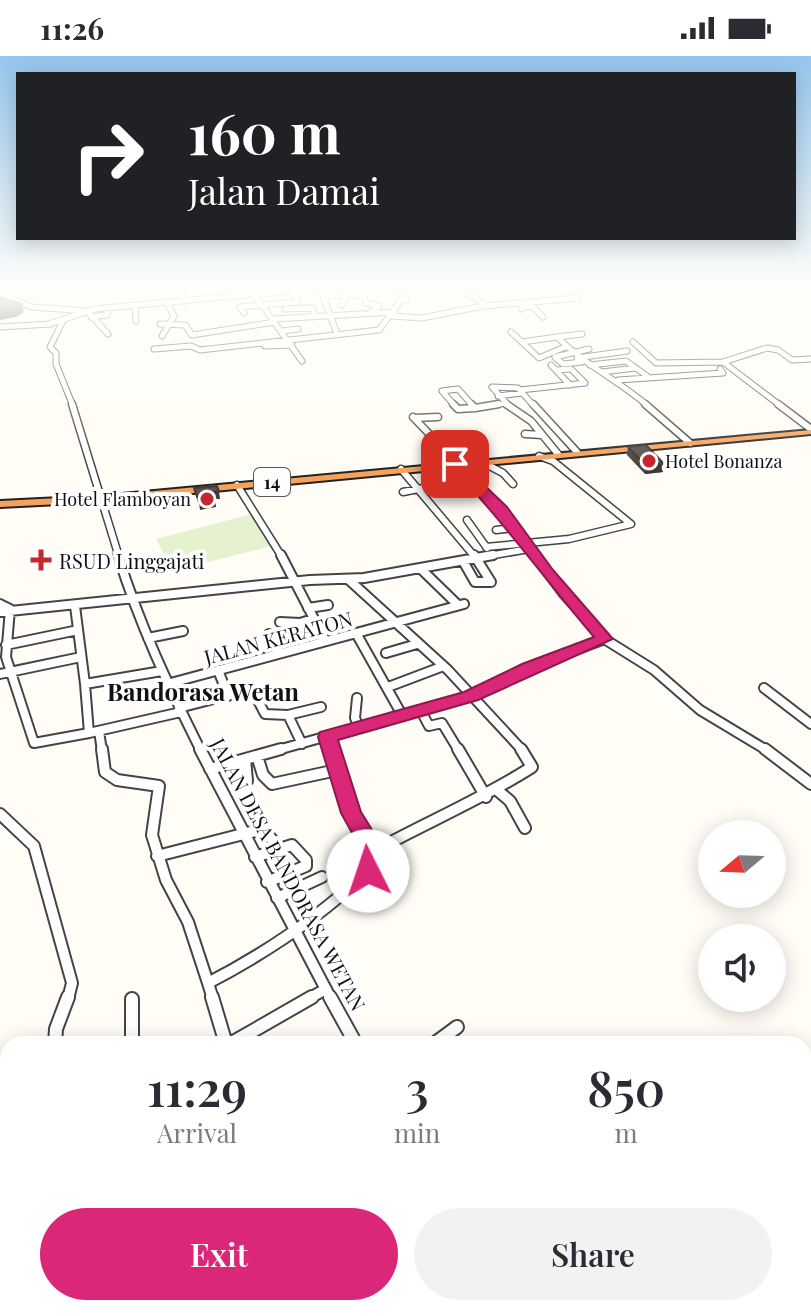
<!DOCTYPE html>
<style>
:root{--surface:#fff;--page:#f2f2f3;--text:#2b2b33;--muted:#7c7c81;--accent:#db2777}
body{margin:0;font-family:"Playfair Display",serif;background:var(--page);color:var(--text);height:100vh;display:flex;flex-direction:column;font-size:30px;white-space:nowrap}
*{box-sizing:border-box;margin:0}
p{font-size:26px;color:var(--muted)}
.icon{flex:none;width:44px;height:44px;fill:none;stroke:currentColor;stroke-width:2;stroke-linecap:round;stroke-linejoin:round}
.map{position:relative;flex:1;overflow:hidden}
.panel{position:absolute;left:0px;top:980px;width:812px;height:280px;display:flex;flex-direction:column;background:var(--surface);border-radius:24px 24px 0 0;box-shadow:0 4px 20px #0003}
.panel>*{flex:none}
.banner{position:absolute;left:16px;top:16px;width:780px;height:168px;border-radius:0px;box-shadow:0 4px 20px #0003;background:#202124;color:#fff;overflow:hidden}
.needle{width:52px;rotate:251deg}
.buttons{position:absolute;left:698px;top:764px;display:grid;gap:16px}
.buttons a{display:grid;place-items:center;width:88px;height:88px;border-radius:50%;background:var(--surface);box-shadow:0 4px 20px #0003;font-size:40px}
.pin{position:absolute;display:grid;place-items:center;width:68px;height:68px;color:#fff;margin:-34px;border-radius:16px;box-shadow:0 4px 12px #0006}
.me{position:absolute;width:88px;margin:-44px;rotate:356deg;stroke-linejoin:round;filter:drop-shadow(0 0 6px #0008)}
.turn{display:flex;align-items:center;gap:28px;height:168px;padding:0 40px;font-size:36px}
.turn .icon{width:104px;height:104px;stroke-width:2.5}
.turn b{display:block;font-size:56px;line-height:68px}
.eta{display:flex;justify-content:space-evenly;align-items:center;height:136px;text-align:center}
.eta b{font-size:48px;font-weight:600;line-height:56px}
.primary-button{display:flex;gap:16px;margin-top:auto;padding:16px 40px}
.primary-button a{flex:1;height:92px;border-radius:48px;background:var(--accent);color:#fff;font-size:32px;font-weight:600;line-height:92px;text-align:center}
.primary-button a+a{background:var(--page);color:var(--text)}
.status{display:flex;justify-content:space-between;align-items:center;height:56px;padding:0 40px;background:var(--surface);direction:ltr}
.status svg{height:22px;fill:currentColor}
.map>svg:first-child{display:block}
</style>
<div class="status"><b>11:26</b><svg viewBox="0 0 49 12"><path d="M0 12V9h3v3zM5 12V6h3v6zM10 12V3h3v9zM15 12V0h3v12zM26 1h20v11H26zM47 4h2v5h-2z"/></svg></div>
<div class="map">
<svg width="811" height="1260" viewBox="0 0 811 1260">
<rect width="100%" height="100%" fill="#fffdf5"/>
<path fill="#e6f2cf" d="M252,458L272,490L172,515L156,483Z"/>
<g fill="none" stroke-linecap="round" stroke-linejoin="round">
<defs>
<path id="minor-far4" d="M178,231L186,245
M228,231L238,240
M395,231L407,243
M508,231L521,239L522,253
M557,231L563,235L582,233
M322,237L337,278
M467,237L485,249
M0,238L32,251L87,255L108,278
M254,238L302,305
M533,239L542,238L548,231
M324,240L363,239L366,247L379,250L371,256
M521,241L533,239L534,232
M341,249L348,238
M135,250L136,265
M523,250L533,251L543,261
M285,253L312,252L315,260
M244,257L240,251L297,246L293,234
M392,260L422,262L483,250L578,242
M91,261L107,259L108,253
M274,263L395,256
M63,265L50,291L56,297V308L73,350
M49,268L95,253L331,231
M160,268L185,269L192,279L275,266
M0,271L51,268
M282,275L298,273
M511,276L539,302L565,291
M162,280L174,260L167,247
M557,281L582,278
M522,286L557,281C585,309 618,324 648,350
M633,286L656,307L723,306L767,292L778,294L792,304L811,303
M265,290L292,289
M154,293L191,290L200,294L379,274L401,244L407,243
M577,302L627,295
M582,306L563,308L555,301L589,293
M723,306L781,350
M551,309L570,329
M590,309L626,305L647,320
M556,314L571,313L585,327
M602,316L636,312
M618,324L723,317L720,313
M520,334L585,327
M498,340L522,337
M455,350L442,335L458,333L473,350
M487,350L505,347
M509,350L492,331L518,332L534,350"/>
<path id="minor-far3" d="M72,348L119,501
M453,348L458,353L475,352
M471,348L475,352
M506,348L531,365L558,398
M533,348L577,396
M645,348L690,387
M778,348L811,373
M475,352L499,348
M413,361L502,454L537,501
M414,362L438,361
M525,378L542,379
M480,405L503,417L513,428
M401,413L475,501
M237,429L282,501
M403,436L470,423
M467,464L487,492
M496,474L513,472
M486,491L569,483L631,468L553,405L539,400
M482,501L529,493"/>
<path id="minor-far2" d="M118,499C139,568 169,631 201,695
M281,499L325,584
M535,499L564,538L606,584L654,614L700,654L768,695
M463,505L475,526H491L474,499
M421,513L458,549
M348,523L448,614L523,695
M0,548L10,553L6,601L34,687L89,677
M75,550L85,628L162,615
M308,552L328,549
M0,556L310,524L364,522L493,499
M280,566L300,567L313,563
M356,577L402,659
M269,578L278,598
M148,582L183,575
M6,589L78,574
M386,597L417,588
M218,614L228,640
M0,618L81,601
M85,628L89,677L181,656
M167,628L464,548
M388,631L441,611
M764,632L811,668
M357,642L355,662L359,672
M179,652L252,633L265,658L288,659L321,651
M421,655L429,670L442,667L459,695
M288,659L302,688
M99,675L102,695
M327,681L331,695
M274,695L471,640L528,612L605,583"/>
<path id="minor-far1" d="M102,693L105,716L117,724L159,730L152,779L166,824L188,866L208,927C266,897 318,862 366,817L367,799C422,768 479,745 532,711L521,693
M200,693L331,943
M331,693L351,757L374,795
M458,693L486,741
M765,693L811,728
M257,700L263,719L272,728L337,714
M245,703L247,725
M210,713L281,693
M497,734L510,745L525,772
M0,758L34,790L72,927L68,943
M157,800L263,773L279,792
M255,801L292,789L306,804V810L267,826
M277,842L322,821
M208,927L213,943
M308,943L326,933"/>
<path id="minor" d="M212,941L226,988
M330,941L356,988
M132,943V988
M55,988L56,973L68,941
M230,988L312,941
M434,988L457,971
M804,1002L811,1009
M804,1081L811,1092
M804,1105L811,1102
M804,1163L811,1160
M515,1252L520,1260
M647,1252L652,1260
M635,1260L640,1252"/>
<path id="highway" d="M811,374V378L100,446L0,451V445L100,440Z"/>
</defs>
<use href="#minor-far4" stroke="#444" stroke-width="7"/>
<use href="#minor-far3" stroke="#444" stroke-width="9"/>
<use href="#minor-far2" stroke="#444" stroke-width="12"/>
<use href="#minor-far1" stroke="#444" stroke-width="14"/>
<use href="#minor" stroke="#444" stroke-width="16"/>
<use href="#highway" stroke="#222" stroke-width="4"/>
<use href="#minor-far4" stroke="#fff" stroke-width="5"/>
<use href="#minor-far3" stroke="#fff" stroke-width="6"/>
<use href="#minor-far2" stroke="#fff" stroke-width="8"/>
<use href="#minor-far1" stroke="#fff" stroke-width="10"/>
<use href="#minor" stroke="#fff" stroke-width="12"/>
<use href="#highway" fill="#f5a25d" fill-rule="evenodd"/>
</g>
<path fill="#4d4742" d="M628,391L663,416L645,418L627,399Z"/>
<path fill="#3f3936" d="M22,248L24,256L16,261L0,264V256Z
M664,408L663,416L645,418L646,410Z
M219,435L220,443H215L216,451L200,454L199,446L212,436Z"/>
<path fill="#5a524d" stroke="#3f3936" stroke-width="2" d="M0,241L22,248L14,253L0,256Z
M646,389L664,408L646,410L628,391Z
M217,430L219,435L212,436L215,443L199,446L194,432Z"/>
<linearGradient id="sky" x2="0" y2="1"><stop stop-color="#95c6ee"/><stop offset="0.57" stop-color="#fffefa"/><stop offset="1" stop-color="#fffefa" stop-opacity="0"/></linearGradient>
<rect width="811" height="407" fill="url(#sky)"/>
<path fill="#db2777" stroke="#8e194d" stroke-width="2" d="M450,405H459L507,451L553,514L613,583L478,644L338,684L361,756L385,795L377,804L376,821H360L355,801L361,793L341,757L318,681L320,676L464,636L522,608L594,581C545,524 503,464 450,410Z"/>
<g fill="#c4262e" stroke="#fff" stroke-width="3">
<circle cx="649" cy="405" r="8"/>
<circle cx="207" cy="443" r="8"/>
<path d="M37 492h8v8h8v8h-8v8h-8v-8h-8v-8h8z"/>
</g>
<g text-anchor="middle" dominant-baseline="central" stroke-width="8" stroke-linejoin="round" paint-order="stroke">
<g font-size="18" fill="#111" stroke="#fff" text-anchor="start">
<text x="665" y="405">Hotel Bonanza</text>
<text x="191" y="443" text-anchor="end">Hotel Flamboyan</text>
</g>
<rect fill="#fff" stroke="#585858" stroke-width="2" x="254" y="412" width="36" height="28" rx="6"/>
<g font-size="18" font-weight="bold" fill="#111">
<text x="272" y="426">14</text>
</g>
<g font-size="20" fill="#111" stroke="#fff" text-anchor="start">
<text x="59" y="504">RSUD Linggajati</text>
</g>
<g font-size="20" fill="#111" stroke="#fff">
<text transform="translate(278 581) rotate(-15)">JALAN KERATON</text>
<text transform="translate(289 818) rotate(62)">JALAN DESA BANDORASA WETAN</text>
</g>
<g font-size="24" font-weight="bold" fill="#111" stroke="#fff">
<text x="203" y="635">Bandorasa Wetan</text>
</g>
</g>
</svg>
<div class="buttons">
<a><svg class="needle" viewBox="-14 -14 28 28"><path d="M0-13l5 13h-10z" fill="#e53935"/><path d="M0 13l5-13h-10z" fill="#7c7c81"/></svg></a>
<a><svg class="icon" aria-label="sound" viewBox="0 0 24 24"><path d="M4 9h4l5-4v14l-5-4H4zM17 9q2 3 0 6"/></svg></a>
</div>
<div class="pin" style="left:455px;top:408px;background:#d93025"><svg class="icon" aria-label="arrive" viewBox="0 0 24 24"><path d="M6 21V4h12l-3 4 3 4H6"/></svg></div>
<svg class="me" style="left:368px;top:815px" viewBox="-20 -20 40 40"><circle r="19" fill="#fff"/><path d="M0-13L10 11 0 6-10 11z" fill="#db2777"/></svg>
<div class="banner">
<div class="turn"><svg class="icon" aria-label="right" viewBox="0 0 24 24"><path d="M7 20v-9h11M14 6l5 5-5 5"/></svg><div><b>160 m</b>Jalan Damai</div></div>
</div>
<section class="panel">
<div class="eta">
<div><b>11:29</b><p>Arrival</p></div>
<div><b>3</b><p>min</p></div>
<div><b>850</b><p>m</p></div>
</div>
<div class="primary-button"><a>Exit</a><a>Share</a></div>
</section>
</div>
